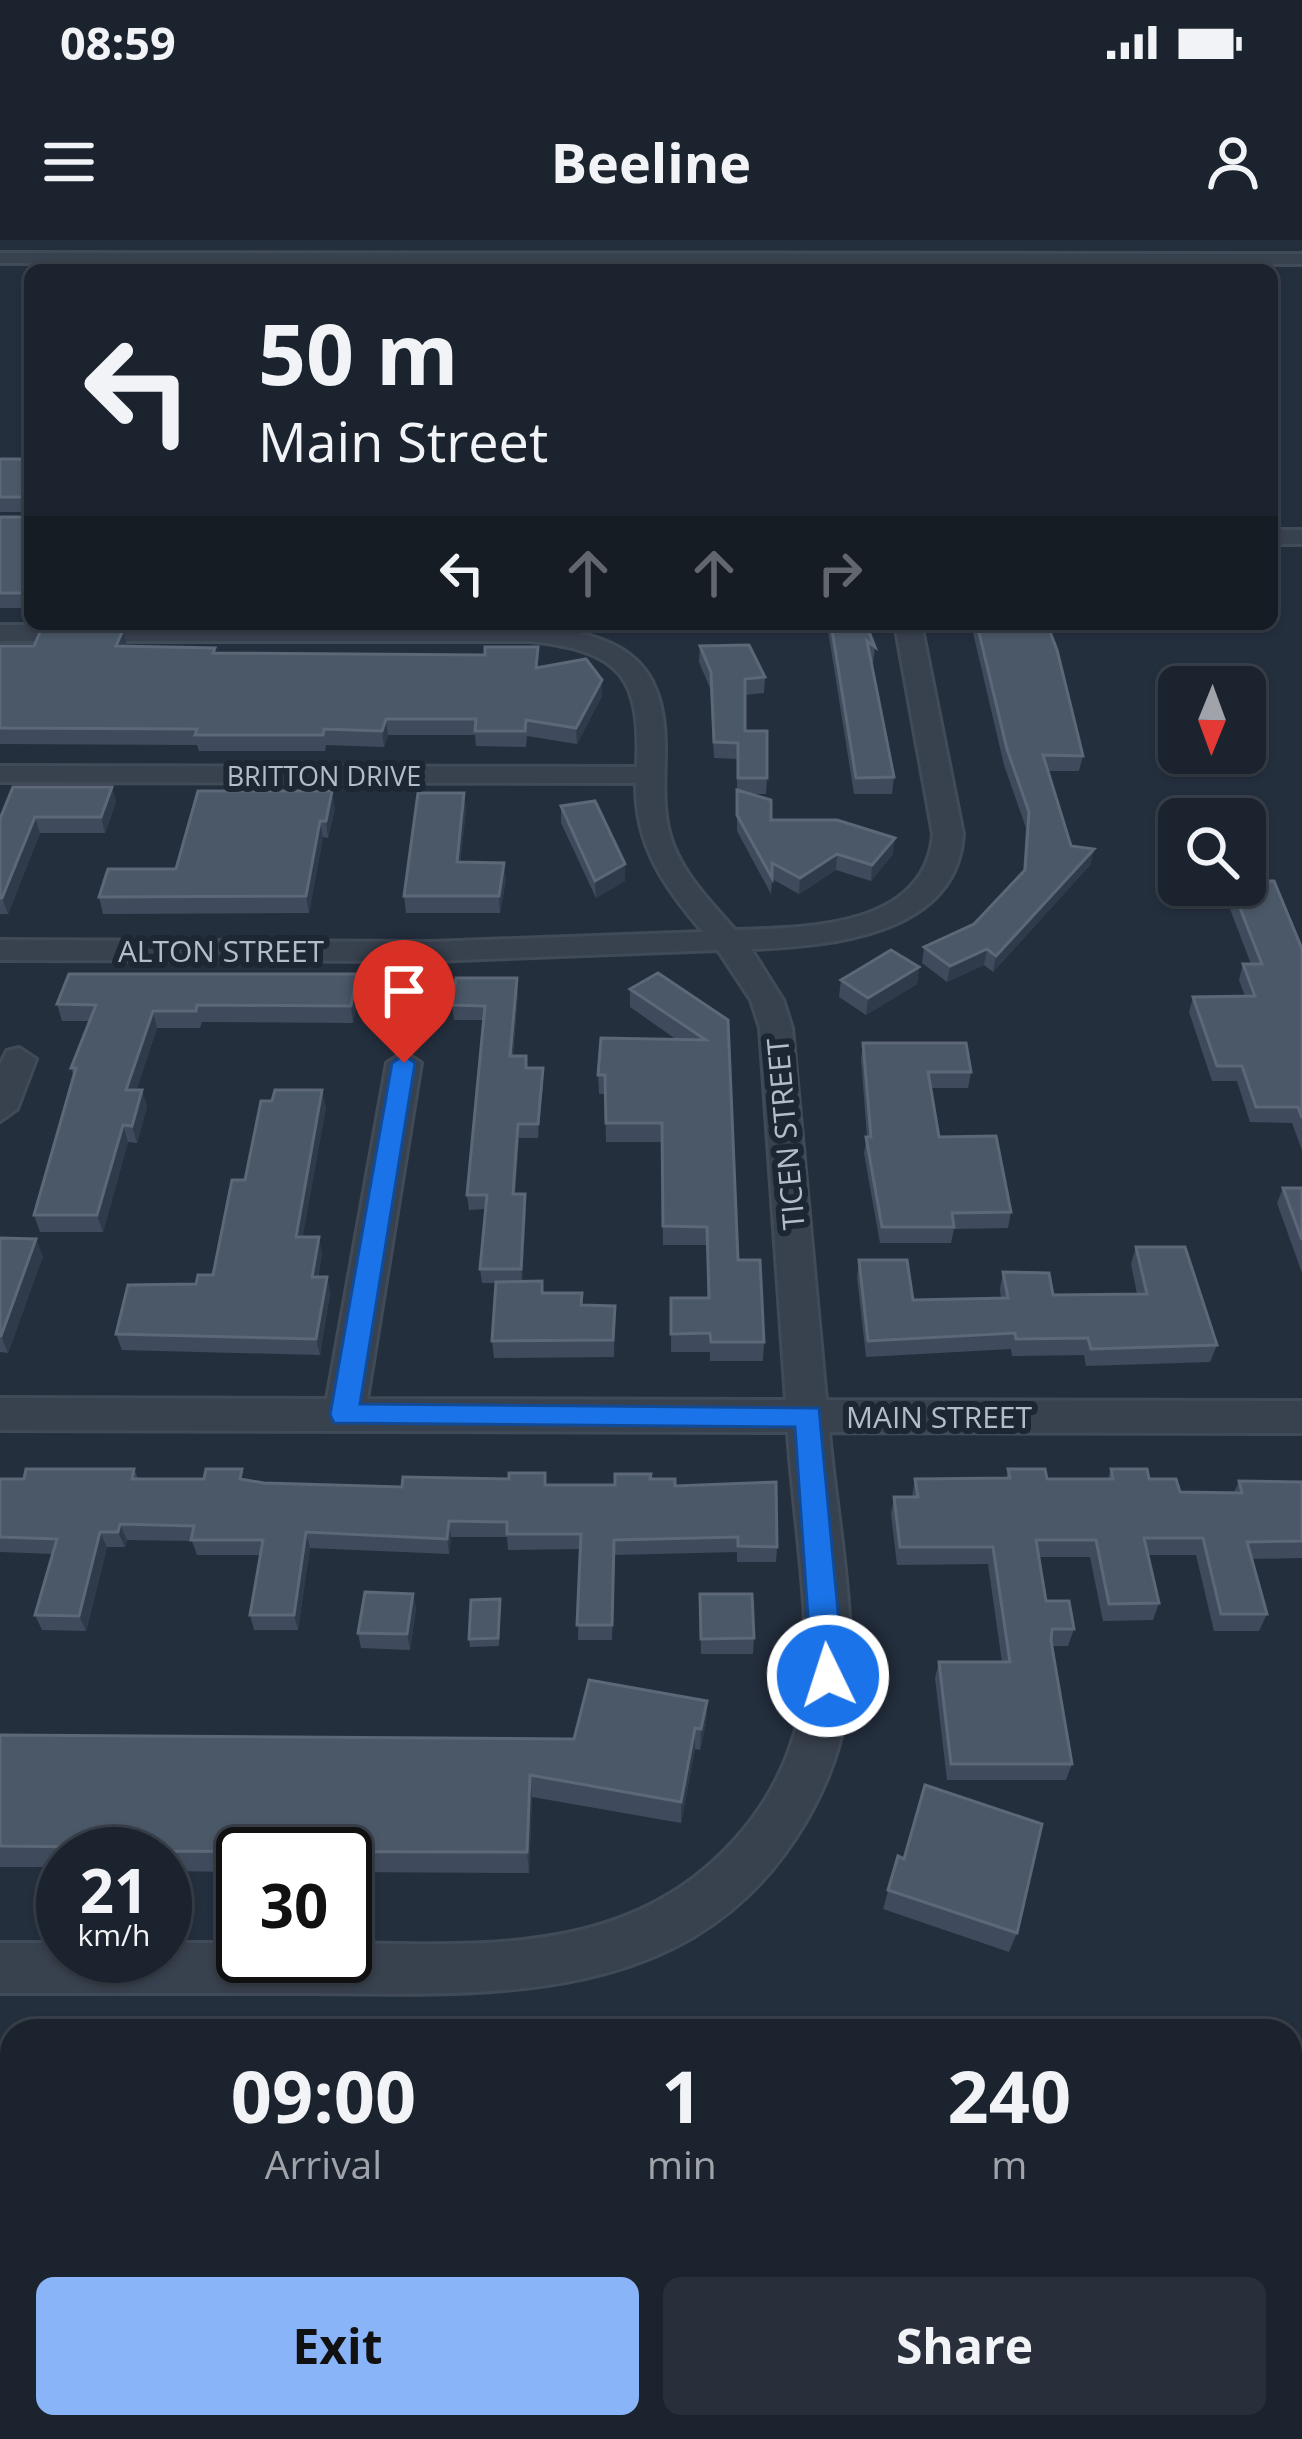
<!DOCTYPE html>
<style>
:root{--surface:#1b232e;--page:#282f3a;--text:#f1f3f6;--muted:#a0a4aa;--line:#39404a;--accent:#8ab4f8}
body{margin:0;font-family:"Open Sans",sans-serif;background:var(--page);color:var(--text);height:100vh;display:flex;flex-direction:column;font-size:45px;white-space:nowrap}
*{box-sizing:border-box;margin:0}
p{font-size:39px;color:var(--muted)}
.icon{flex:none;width:66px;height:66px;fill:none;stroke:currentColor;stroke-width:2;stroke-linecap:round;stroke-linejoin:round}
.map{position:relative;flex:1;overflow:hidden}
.side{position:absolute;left:0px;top:1779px;width:1302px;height:420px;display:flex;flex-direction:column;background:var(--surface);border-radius:36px 36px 0 0;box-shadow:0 3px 9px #0004,0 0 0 3px var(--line)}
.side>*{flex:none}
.top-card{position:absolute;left:24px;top:24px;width:1254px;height:366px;border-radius:18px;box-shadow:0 3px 9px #0004,0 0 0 3px var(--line);background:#1b232e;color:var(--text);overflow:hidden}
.needle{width:78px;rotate:181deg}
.fabs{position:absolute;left:1158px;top:426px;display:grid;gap:24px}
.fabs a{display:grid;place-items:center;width:108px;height:108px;border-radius:18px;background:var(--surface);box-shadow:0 3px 9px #0004,0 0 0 3px var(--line);font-size:60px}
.speed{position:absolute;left:36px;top:1587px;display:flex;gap:24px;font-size:60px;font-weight:700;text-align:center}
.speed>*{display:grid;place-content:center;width:156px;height:156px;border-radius:50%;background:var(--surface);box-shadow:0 3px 9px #0004,0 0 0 3px var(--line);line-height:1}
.speed small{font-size:30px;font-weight:400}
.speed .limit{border:6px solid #111;border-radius:18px;background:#fff;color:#111}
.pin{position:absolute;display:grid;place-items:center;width:102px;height:102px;color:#fff;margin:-123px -51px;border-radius:50% 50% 50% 0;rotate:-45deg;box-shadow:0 0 12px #0007}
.pin .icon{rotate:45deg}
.me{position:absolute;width:132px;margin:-66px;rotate:356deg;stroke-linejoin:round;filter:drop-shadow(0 0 9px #0008)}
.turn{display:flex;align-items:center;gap:42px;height:252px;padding:0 36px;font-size:54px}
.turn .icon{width:156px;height:156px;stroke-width:2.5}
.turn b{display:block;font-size:84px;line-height:102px}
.lanes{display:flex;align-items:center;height:114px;padding:0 36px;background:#0003;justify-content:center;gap:60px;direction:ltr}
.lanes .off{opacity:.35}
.eta{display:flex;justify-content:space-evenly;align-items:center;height:204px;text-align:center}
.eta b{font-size:72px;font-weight:700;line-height:84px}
.primary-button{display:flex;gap:24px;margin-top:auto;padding:24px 36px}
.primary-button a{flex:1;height:138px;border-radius:18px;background:var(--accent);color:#111;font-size:48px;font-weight:700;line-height:138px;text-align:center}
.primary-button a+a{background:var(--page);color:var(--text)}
.status{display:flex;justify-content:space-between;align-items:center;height:84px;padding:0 60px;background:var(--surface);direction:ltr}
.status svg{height:33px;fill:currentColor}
header{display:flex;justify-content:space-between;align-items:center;height:156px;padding:0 36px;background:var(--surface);font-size:54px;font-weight:700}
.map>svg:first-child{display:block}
</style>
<div class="status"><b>08:59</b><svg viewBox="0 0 49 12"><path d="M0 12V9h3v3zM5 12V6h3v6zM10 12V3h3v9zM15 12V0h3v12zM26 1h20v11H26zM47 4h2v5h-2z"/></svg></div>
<header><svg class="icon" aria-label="menu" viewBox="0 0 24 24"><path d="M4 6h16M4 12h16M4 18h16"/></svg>Beeline<svg class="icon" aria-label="person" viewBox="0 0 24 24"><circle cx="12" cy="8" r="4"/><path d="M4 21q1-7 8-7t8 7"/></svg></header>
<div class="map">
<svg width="1302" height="2199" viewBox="0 0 1302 2199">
<rect width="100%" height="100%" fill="#242f3e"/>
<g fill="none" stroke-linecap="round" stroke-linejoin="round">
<defs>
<path id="minor" d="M0,13L1302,14V24L0,23Z
M1272,290H1302V304H1272Z
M895,384H921L963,594C957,696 828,706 751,709L783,760L792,788L826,1160L1302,1161V1193L829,1192C837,1285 861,1390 844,1482C836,1528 812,1576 785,1613C672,1768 480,1754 310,1753C206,1753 103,1753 0,1753V1703H63V1716H165V1703H243V1716H345V1703C499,1706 648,1715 752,1579C782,1539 802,1488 805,1437C809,1359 793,1270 788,1192L0,1190V1158L327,1159L387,823L404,812L421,823L367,1159L786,1160L760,788L751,760L718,710L432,721L0,720V700L432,702L703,692C664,647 635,605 636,543L0,542V526L637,527C641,436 621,411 530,401H0V385H530C616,395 666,414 665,509C665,536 662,565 669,592C679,631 709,660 735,690C806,688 926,688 933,594Z
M19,808L36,819L17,869L0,881V825L7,811Z"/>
</defs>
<use href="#minor" stroke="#414a57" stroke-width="6"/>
<use href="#minor" fill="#38414e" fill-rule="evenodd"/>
</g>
<path fill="#3f4b5c" d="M0,219H30V368H0V277H29V272H0Z
M827,384H866L875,407L873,423L871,421L894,537L892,554H854Z
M971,384H1047L1083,516L1079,531H1048L1071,606L1094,609L1090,625L993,732L984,725L947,742L922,723L924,707L974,684L1023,632L1026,588L1004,525Z
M0,406H127L216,413L538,428L602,456L577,504L527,496L526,507L476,506L475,495H388L384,507L326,505L325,511H199L197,505L0,504Z
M700,406L765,437L764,453L745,455V491L767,538L766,554H751L771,580L893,614L871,641L836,630L799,654L772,639L771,654L737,591V519L714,518L710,448L699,422Z
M112,547L116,562L105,593H40L8,674H0V579Z
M464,553L466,569L460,622L506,639L500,673H406L404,656Z
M561,566L625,624V641L596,658L561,583Z
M335,568L328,598L323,597L309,673L103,674L99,657L176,629Z
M1228,645H1231L1302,709V910L1292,883L1250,882L1237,841H1212L1189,772L1193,757L1245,756L1239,740L1243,724H1251L1225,656Z
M919,727L917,744L866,775L839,757L841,740Z
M630,749L728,780L738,1020L764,1102L763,1121H710V1112H671V1058H708L707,1005H663L661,902H606L605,854H599L598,835L677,800L630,767Z
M359,751L353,783L202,782L200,788H157L136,850H142L147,867L137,903L128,902L103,992H40L34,975L74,837L71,828L89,781H62L57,764Z
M518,752L513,816H526L527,828H543V842L538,898H519L515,954H525L526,968L522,1042L542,1041L543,1053L582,1065L615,1066L614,1117L494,1118L492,1101L496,1043H482L480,1029L485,969L469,970L467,955L484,780H454L452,765Z
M863,803L971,832L968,848H931L939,897L1011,972L1008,988L954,989L951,1003H880L864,913L867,897L861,819Z
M326,867L302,997L322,1013L318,1037H327L330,1054L320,1115L122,1110L116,1094L213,1035L245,940Z
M1283,948H1302V1033L1277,963Z
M0,998L43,1016L8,1113L0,1112Z
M1136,1007L1217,1105L1210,1122L1086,1126L1084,1115L1012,1116L1011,1109L866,1117L857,1037L859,1020L913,1060L1001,1059L1000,1049L1003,1032L1053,1055L1137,1054L1131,1024Z
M134,1229L138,1239L245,1240L264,1243L402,1247L509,1239L545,1233L546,1245H615L650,1239L675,1246L777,1307L776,1322H737V1312L615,1315L612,1400H578L580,1309L508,1310L507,1297H451L449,1314L310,1308L298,1390H254L250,1375L260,1315H197L192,1301L127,1300L125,1307H107L86,1391L42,1390L35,1375L53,1314L0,1312V1239H24Z
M1008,1229L1047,1239H1108L1111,1229L1149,1239L1180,1252H1234L1239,1241L1302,1242V1318L1252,1319L1267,1374L1259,1391H1214L1196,1315H1148L1159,1363L1153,1380L1103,1381L1090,1317H1039L1046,1361L1074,1389L1068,1406H1052L1072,1524L1066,1540H947L935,1438L939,1422H1002L988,1324L897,1325L891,1274L894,1257H912L915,1239L1006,1238Z
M413,1354L416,1369L410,1410L361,1408L358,1393Z
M700,1354L754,1398L753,1414H701Z
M500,1359L499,1406L470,1407L469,1399Z
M707,1461L706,1483L700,1510L695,1509L681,1583L532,1557L529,1633L345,1632V1614H243V1632L165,1631V1614H63V1627H0V1495L574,1499Z
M898,1616L1017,1693L1009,1712L883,1669Z
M12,1844V1985H0V1854H10Z"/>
<path fill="#2f3b4b" d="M123,390L127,406H116Z
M602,440V456L577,504L576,488Z
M386,479L388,495L384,507L382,491Z
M112,547L116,562L105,593L101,577Z
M332,551L335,568L328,598L326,581Z
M464,553L466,569L459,638L457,622Z
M35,577L40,593L8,674L2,658Z
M320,581L323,597L309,673L306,656Z
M895,598L893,614L871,641L872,625Z
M1094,609L1090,625L993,732L996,716Z
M837,614L836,630L799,654L800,638Z
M504,623L506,639L500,673L499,656Z
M625,624V641L596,658L595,641Z
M987,709L984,725L947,742L950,726Z
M919,727L917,744L866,775L868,758Z
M357,734L359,751L353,783L351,766Z
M517,738L518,752L511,830L510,816Z
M153,771L157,788L131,867L126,850Z
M543,828V842L538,898V884Z
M142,850L147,867L137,903L132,886Z
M322,850L326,867L300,1013L296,997Z
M518,884L519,898L514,968L513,954Z
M123,885L128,902L103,992L97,975Z
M525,954L526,968L522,1043L521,1029Z
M319,997L322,1013L316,1054L312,1037Z
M36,999L43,1016L8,1113L1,1096Z
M327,1037L330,1054L320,1115L316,1099Z
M449,1281L451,1297L449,1314L447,1299Z
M120,1284L127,1300L125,1307L118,1292Z
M100,1292L107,1307L86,1391L79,1376Z
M306,1292L310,1308L298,1390L294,1375Z
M413,1354L416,1369L410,1410L407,1394Z
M707,1461L706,1483L700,1510L701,1489Z
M695,1488V1509L681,1583V1562Z
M530,1535L532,1557L529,1633L527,1612Z"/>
<path fill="#4b5868" stroke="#5c6777" stroke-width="3" d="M0,219H30V353H0V277H29V257H0Z
M831,384H866L875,407L867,401L894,537L856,538Z
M977,384H1047L1057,410L1083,516L1043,515L1071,606L1094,609L996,716L987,709L950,726L924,707L974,684L1025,630L1029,572L1007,509Z
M41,390H123L116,406L215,408L213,413L485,415V407H538L536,428L586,419L602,440L576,488L526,480L525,491H475L476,479H386L382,491L324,489L323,495H195L197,489L0,488V406H34Z
M749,405L765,437L745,439V491H767V538H738V503L714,502L711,432L700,406Z
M13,547H112L101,577H35L2,658H0V579Z
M737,550L771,560V580H837L895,598L872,625L837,614L800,638L772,623V638L737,575Z
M198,551H332L326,581H320L306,656L99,657L108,629H176Z
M418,553H464L457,622L504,623L499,656H404Z
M595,561L625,624L595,641L561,566Z
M1245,641H1274L1302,709V878L1298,867H1256L1242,826H1217L1193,757L1255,756L1243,724H1262L1231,645H1245Z
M891,710L919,727L868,758L841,740Z
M658,733L728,780L738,1020H760L764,1102H711L710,1093L671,1094V1058H709L707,987L663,986L662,883H606L605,835H598L601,798L706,800L630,749Z
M69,734H357L351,766L197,765L196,771H153L126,850H142L132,886L123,885L97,975H34L76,828H71L96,765L57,764Z
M456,738H517L510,816H526V828H543L538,884H518L513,954H525L521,1029H480L487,955H467L485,766L452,765Z
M863,803H966L971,832H928L939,897L996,896L1011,972L952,973L954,987H882L866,897H871Z
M275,850H322L296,997H319L312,1037H327L316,1099L116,1094L128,1045L196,1044L198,1035H213L232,940H245L261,861H272Z
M1283,948H1302V1000Z
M0,998L36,999L1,1096H0Z
M1136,1007H1185L1217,1105L1091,1109L1088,1098L1016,1099L1015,1093L868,1101L859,1020H907L913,1060L1008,1058L1003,1032L1049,1033L1053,1055L1147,1054Z
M542,1041V1053H582L581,1065L615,1066L613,1100L492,1101L496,1042Z
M26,1229H134L132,1239H204L206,1229H242L240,1239L264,1243L402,1247L403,1237L509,1239V1233H545V1245H615V1234H651L650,1239H675V1246L776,1242L777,1307L738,1306V1297L614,1300L612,1385H577L581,1294H507V1282L449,1281L447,1299L306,1292L294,1375H250L263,1300H191L194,1286L120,1284L118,1292H100L79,1376L35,1375L57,1299L0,1297V1239H24Z
M1008,1229H1045L1047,1239H1113L1111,1229H1147L1149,1239H1176L1180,1252L1242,1253L1239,1241L1302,1242V1301L1247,1302L1267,1374H1221L1203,1298H1144L1159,1363L1109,1364L1096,1300H1036L1046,1361H1069L1074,1389H1052L1051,1401L1072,1524H951L939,1422H1010L993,1307H900L894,1257H918L915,1239L1010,1238Z
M365,1352L413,1354L407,1394L358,1393Z
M700,1354H752L754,1398L701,1399Z
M500,1359L498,1398L469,1399L471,1360Z
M589,1440L707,1461L701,1489L695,1488L681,1562L530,1535L527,1612L88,1611L89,1607L0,1606V1495L574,1499Z
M925,1545L1042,1584L1017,1693L888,1650L898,1616L904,1619Z
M12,1844V1970H0V1854H10Z
M466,2187H532L531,2199H464Z
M668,2187H739V2199H667Z"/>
<path fill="#1a73e8" stroke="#114b97" stroke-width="3" d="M404,815L415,823L360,1164L819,1168L844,1436L840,1446H817L812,1436L795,1187L334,1183L330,1175L392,823Z"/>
<g text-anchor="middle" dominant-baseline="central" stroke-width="12" stroke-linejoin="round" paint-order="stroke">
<g font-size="27" fill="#b4bcc9" stroke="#1d2633">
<text x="324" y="535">BRITTON DRIVE</text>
</g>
<g font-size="30" fill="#b4bcc9" stroke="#1d2633">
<text x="221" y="710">ALTON STREET</text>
<text transform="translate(785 894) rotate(-95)">TICEN STREET</text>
<text x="939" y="1176">MAIN STREET</text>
</g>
</g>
</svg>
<div class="fabs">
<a><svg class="needle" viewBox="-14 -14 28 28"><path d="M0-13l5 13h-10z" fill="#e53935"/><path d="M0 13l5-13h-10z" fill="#a0a4aa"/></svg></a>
<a><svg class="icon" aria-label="search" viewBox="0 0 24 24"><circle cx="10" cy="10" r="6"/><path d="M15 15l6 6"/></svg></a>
</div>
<div class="speed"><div>21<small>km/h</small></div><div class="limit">30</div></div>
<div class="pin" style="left:404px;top:823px;background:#d93025"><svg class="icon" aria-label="arrive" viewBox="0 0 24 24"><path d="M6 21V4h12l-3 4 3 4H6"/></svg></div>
<svg class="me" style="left:828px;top:1436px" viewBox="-20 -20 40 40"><circle r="17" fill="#1a73e8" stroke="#fff" stroke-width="3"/><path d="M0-11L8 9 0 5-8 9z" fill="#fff"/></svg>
<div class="top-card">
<div class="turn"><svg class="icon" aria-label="left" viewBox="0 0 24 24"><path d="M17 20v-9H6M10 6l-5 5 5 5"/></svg><div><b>50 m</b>Main Street</div></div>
<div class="lanes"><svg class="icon" aria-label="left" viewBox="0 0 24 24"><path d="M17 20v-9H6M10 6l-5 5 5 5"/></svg><svg class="icon off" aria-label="ahead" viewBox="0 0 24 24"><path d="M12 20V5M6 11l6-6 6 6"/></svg><svg class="icon off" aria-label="ahead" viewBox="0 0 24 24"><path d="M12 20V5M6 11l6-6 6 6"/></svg><svg class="icon off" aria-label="right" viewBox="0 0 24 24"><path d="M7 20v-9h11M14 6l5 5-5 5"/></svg></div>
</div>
<section class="side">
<div class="eta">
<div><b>09:00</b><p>Arrival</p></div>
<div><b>1</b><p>min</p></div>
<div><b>240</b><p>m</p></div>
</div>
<div class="primary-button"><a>Exit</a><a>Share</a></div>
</section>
</div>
